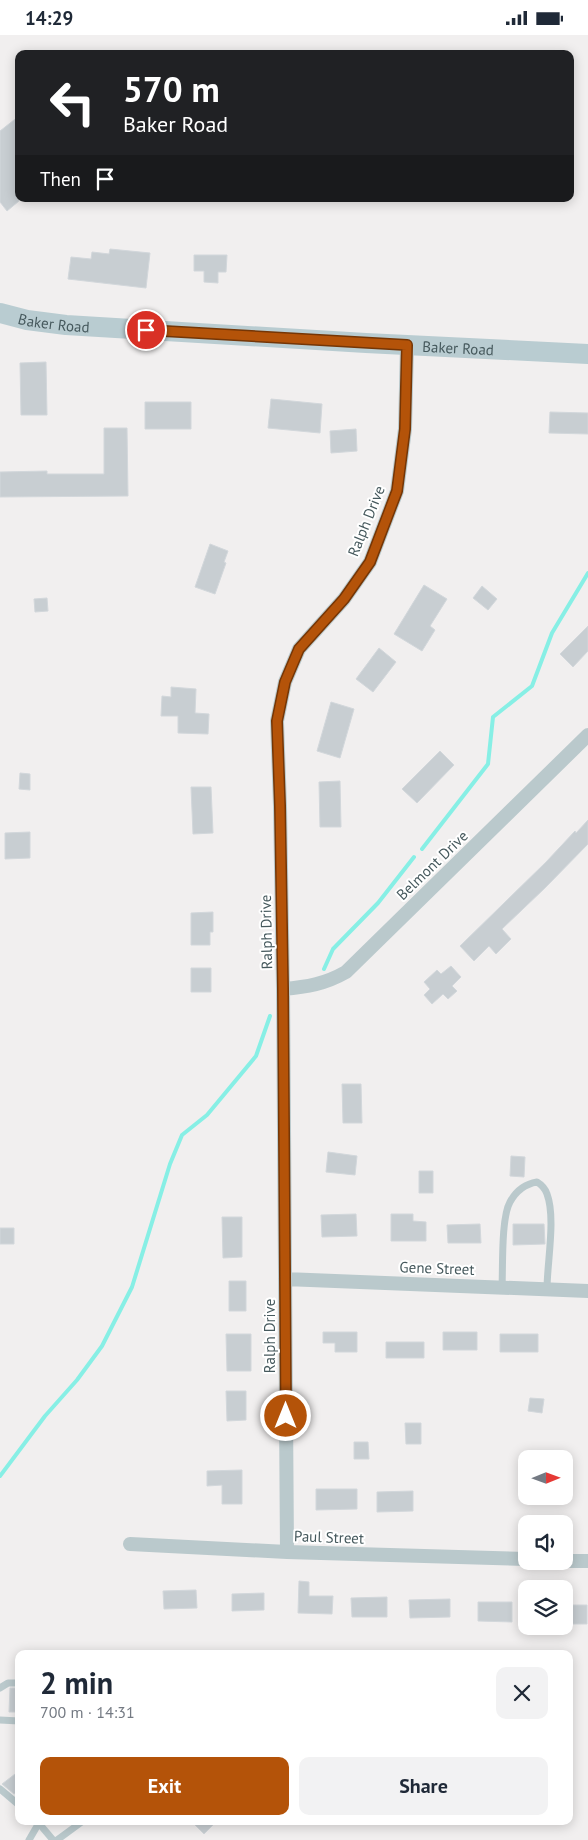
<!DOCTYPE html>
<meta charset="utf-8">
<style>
:root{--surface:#fff;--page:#f2f2f3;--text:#1f2937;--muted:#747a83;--accent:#b45309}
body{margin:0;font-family:"PT Sans",sans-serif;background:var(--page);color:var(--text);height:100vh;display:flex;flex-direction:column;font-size:19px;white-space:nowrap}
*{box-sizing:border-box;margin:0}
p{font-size:16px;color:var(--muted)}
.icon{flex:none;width:28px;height:28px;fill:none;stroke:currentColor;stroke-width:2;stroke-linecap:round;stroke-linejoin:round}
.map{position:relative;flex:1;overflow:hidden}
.drawer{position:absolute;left:15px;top:1615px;width:558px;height:175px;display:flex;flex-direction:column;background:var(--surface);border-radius:10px;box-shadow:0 2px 12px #0003}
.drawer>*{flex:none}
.hud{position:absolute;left:15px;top:15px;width:559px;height:152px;border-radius:10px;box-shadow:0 2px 12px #0003;background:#202124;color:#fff;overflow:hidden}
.needle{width:32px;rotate:89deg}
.tools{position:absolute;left:518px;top:1415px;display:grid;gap:10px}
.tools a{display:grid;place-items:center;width:55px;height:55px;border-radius:10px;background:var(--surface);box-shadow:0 2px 12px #0003;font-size:25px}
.pin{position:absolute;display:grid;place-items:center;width:42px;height:42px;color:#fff;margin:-21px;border:2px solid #fff;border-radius:50%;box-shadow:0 1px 5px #0007}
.me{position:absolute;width:55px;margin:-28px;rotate:0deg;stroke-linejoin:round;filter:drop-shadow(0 0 4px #0008)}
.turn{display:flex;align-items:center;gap:18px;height:105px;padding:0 25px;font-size:22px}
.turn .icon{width:65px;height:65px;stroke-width:2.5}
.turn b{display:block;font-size:35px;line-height:42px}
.then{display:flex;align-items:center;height:48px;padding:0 25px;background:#0003;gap:10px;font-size:19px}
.round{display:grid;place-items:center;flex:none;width:52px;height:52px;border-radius:10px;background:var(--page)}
.overview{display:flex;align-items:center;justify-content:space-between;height:85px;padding:0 25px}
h1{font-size:30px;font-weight:800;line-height:38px}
.primary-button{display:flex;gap:10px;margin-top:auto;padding:10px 25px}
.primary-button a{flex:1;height:58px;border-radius:10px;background:var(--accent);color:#fff;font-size:20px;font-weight:800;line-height:58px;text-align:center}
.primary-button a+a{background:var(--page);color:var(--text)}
.status{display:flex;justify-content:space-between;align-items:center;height:35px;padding:0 25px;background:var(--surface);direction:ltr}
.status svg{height:14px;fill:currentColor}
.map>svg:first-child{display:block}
</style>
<div class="status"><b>14:29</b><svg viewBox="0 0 49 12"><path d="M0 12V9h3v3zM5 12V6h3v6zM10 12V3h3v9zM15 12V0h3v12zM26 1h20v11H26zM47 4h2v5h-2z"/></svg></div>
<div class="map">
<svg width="588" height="1805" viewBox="0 0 588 1805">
<rect width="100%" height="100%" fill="#f1efef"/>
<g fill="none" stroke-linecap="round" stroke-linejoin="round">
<path stroke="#87efe5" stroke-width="4" d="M422,814L488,729L493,682L532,651L552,598L588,538
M324,934L333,914L378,868L414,822
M0,1441L45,1381L77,1345L102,1311L132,1252L170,1129L182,1100L207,1080L256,1021L270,981"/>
</g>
<path fill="#c8ced2" stroke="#d2d7db" d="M19,81V166L7,176L0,167V96Z
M110,214L150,218L146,253L68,244L71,222L91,224L92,217L109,219Z
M194,220H227L226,237H218V248L204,247V236H194Z
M46,327L47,380H21L20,328Z
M271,364L322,369L320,398L268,393Z
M145,367H191V394H145Z
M550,377L588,378V399L549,398Z
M104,393H127L128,461L0,462V437L47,436V439H104Z
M356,394L357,416L331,418L330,396Z
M210,509L228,516L224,527L226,528L215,559L195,552Z
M424,550L447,564L430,591L435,595L422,616L394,599Z
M482,551L497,564L488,575L473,563Z
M47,563L48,576L35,577L34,564Z
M588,591V616L573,632L560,619Z
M379,613L396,627L373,657L356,644Z
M171,652L196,654L195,678L209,679L208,699L178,698V681H161L162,661L171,662Z
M331,667L354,674L340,723L317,716Z
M440,716L454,730L417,768L402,754Z
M20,738L30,739V755L19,754Z
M340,746L341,792H320L319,747Z
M191,752H211L213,798L193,799Z
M588,785V809L545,853L502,894L511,904L496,919L489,911L474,926L460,911L546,827L575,796L576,798Z
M30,797V823L5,824V798Z
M213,877V897H210V910H191V878Z
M451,931L461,942L452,951L457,956L448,964L443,959L432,969L424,960L430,954L424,947L437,935L441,939Z
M191,933H211V957H191Z
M342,1049H361L362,1088H343Z
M328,1117L357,1121L355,1140L326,1137Z
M511,1121L525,1122L524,1142L510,1141Z
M419,1136H433V1158H419Z
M356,1179L357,1201L322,1202L321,1180Z
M391,1179H413V1186L426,1187V1206H391Z
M222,1182H242V1222L223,1223Z
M480,1189L481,1208H448L447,1190Z
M513,1189H544L545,1209L513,1210Z
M0,1193H14V1209H0Z
M229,1246H246V1276H229Z
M323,1297H357V1317H335V1308H323Z
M443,1297H477V1315H443Z
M226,1299H251V1336H227Z
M500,1299H538V1317H500Z
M386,1307H424V1323H386Z
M226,1356H246V1385L227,1386Z
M530,1363L544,1364L542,1378L528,1376Z
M405,1388H421V1409H406Z
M354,1407H368L369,1424H354Z
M242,1435V1469H222V1450L207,1451V1436Z
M316,1454H357V1474L316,1475Z
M413,1456V1476L377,1477V1457Z
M299,1546L309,1547V1561H333L332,1579L298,1578Z
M196,1555L197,1573L164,1574L163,1556Z
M264,1558V1575L232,1576V1559Z
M387,1562V1582H352L351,1563Z
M450,1564V1582L410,1583L409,1565Z
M478,1567H512V1587L478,1586Z
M564,1570H587V1589H564Z
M10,1653H19V1677H9Z
M19,1736V1755L14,1759L2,1749Z
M191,1786H217L204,1799Z"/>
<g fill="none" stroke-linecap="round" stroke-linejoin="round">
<path stroke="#bac9cc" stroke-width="7" d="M502,1252C503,1232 501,1183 510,1167C516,1156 525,1149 537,1147C542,1150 545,1153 547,1159C556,1183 547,1228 547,1254
M0,1653L8,1648H19
M0,1685L19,1686
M0,1754L19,1770
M37,1786L53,1805
M29,1805L40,1786
M57,1805L83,1786"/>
<path stroke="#bac9cc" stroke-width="14" d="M283,954C307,952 325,949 346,937L588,700
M285,1244L588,1256
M130,1509L287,1517L526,1524
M287,1517L283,954L280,771L277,686L285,647L299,614L344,564L370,527L397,456L405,394L407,310
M564,1526H588"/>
<path stroke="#b9ccd1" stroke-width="20" id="s1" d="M0,278L27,285L66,290L366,308L588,319"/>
</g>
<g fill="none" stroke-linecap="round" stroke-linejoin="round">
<defs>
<path id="route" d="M146,295L407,310L405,394L397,456L370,527L344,564L299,614L285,647L277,686L280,771L283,954L286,1381"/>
</defs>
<use href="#route" stroke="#753606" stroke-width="12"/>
<use href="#route" stroke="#b45309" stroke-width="9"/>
</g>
<g text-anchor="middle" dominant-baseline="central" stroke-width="4" stroke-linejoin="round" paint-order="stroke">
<g font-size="15" fill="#46595d" stroke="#fff">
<text stroke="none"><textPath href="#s1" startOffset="55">Baker Road</textPath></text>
<text stroke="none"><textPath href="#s1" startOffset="460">Baker Road</textPath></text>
<text transform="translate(366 486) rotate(-68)">Ralph Drive</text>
<text transform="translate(432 830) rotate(-44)">Belmont Drive</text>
<text transform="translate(266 897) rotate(-91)">Ralph Drive</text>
<text transform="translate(437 1233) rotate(2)">Gene Street</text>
<text transform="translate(269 1301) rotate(-90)">Ralph Drive</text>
<text transform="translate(329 1502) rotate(2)">Paul Street</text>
</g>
</g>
</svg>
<div class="tools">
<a><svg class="needle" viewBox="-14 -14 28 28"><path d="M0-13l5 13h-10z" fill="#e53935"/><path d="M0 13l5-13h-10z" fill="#747a83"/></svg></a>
<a><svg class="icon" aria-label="sound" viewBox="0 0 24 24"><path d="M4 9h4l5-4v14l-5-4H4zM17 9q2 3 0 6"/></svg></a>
<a><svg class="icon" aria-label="layers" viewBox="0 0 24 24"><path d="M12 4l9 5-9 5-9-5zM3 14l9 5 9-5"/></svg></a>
</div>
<div class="pin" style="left:146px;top:295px;background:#d93025"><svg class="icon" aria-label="arrive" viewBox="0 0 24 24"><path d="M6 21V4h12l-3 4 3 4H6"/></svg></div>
<svg class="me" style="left:286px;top:1381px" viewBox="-20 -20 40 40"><circle r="17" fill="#b45309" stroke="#fff" stroke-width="3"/><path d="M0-11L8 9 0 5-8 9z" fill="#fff"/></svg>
<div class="hud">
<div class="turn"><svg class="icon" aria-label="left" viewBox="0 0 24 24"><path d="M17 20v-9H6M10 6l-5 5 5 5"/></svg><div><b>570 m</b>Baker Road</div></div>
<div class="then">Then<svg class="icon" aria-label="arrive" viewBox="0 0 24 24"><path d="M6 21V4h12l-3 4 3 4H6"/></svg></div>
</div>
<section class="drawer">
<div class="overview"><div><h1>2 min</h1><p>700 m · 14:31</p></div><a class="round"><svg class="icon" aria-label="close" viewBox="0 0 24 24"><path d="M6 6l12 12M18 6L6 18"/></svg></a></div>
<div class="primary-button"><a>Exit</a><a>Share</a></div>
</section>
</div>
